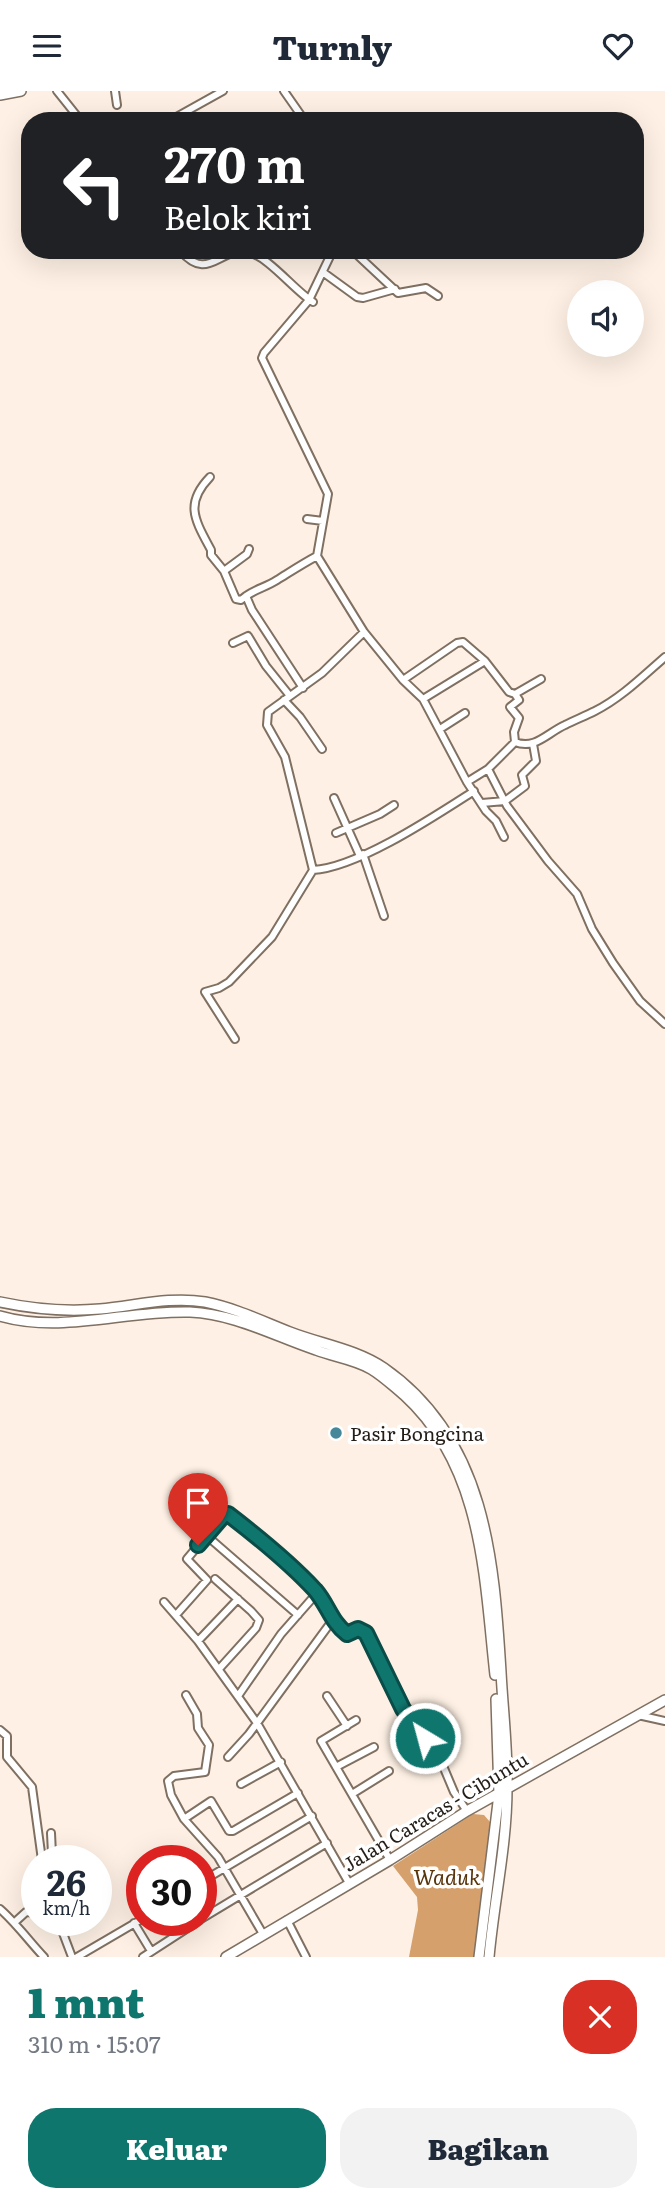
<!DOCTYPE html>
<html lang="id">
<meta charset="utf-8">
<style>
:root{--surface:#fff;--page:#f2f2f3;--text:#1f2937;--muted:#747a83;--accent:#0f766e}
body{margin:0;font-family:Literata,serif;background:var(--page);color:var(--text);height:100vh;display:flex;flex-direction:column;font-size:26px;white-space:nowrap}
*{box-sizing:border-box;margin:0}
p{font-size:23px;color:var(--muted)}
.icon{flex:none;width:38px;height:38px;fill:none;stroke:currentColor;stroke-width:2;stroke-linecap:round;stroke-linejoin:round}
.map{position:relative;height:1866px;overflow:hidden}
.sheet{display:flex;flex-direction:column;background:var(--surface);flex:1}
.sheet>*{flex:none}
.banner{position:absolute;left:21px;top:21px;width:623px;height:147px;border-radius:28px;box-shadow:0 7px 28px #0002;background:#202124;color:#fff;overflow:hidden}
.fabs{position:absolute;left:567px;top:189px;display:grid;gap:14px}
.fabs a{display:grid;place-items:center;width:77px;height:77px;border-radius:50%;background:var(--surface);box-shadow:0 7px 28px #0002;font-size:35px}
.speed{position:absolute;left:21px;top:1754px;display:flex;gap:14px;font-size:35px;font-weight:700;text-align:center}
.speed>*{display:grid;place-content:center;width:91px;height:91px;border-radius:50%;background:var(--surface);box-shadow:0 7px 28px #0002;line-height:1}
.speed small{font-size:18px;font-weight:400}
.speed .limit{border:10px solid #d22;background:#fff;color:#111}
.pin{position:absolute;display:grid;place-items:center;width:60px;height:60px;color:#fff;margin:-72px -30px;border-radius:50% 50% 50% 0;rotate:-45deg;box-shadow:0 0 7px #0007}
.pin .icon{rotate:45deg}
.me{position:absolute;width:77px;margin:-38px;rotate:323deg;stroke-linejoin:round;filter:drop-shadow(0 0 5px #0008)}
.turn{display:flex;align-items:center;gap:24px;height:147px;padding:0 28px;font-size:32px}
.turn .icon{width:91px;height:91px;stroke-width:2.5}
.turn b{display:block;font-size:49px;line-height:60px}
.round{display:grid;place-items:center;flex:none;width:74px;height:74px;border-radius:28px;background:var(--page)}
.head{display:flex;align-items:center;justify-content:space-between;height:119px;padding:0 28px}
h1{font-size:42px;font-weight:800;line-height:52px;color:var(--accent)}
.cta{display:flex;gap:14px;margin-top:auto;padding:14px 28px}
.cta a{flex:1;height:80px;border-radius:28px;background:var(--accent);color:#fff;font-size:28px;font-weight:800;line-height:80px;text-align:center}
.cta a+a{background:var(--page);color:var(--text)}
header{display:flex;justify-content:space-between;align-items:center;height:91px;padding:0 28px;background:var(--surface);font-size:32px;font-weight:800}
.map>svg:first-child{display:block}
</style>
<header><svg class="icon" aria-label="menu" viewBox="0 0 24 24"><path d="M4 6h16M4 12h16M4 18h16"/></svg>Turnly<svg class="icon" aria-label="heart" viewBox="0 0 24 24"><path d="M12 20l-8-8c-3-5 5-10 8-4 3-6 11-1 8 4z"/></svg></header>
<div class="map">
<svg width="665" height="1866" viewBox="0 0 665 1866">
<rect width="100%" height="100%" fill="#fef0e4"/>
<path fill="#d5a06b" d="M473,1723L484,1724L490,1731L474,1866H409L418,1819L417,1806L393,1775Z"/>
<g fill="none" stroke-linecap="round" stroke-linejoin="round">
<defs>
<path id="street" d="M57,0L81,30
M115,0L117,14
M284,0L305,30
M169,30L223,0
M180,159C208,193 220,155 248,161C268,165 295,200 313,211
M352,159L398,202L426,197L438,205
M324,182L357,206L363,207L395,198
M210,386C184,413 195,429 211,459V464L224,480L236,508L241,509L246,505
M307,428L323,430
M317,465L364,541L403,589L423,608L467,691L486,720L496,730L504,746
M224,480L247,463L249,458
M233,552L248,545L266,575L290,605
M403,589L457,552L463,551L485,570L509,601L515,603L519,609L510,616L519,627L514,641L515,651C535,659 547,642 565,634C575,629 585,625 595,620C621,607 643,585 665,566
M303,597L252,519L246,505C256,498 266,496 277,489C290,481 302,473 317,465L328,403L262,267L264,262L309,209L333,159
M515,603L541,588
M423,608L485,570
M284,609L300,626L322,658
M440,638L465,622
M488,678L507,715L548,770L577,803L592,838L613,872L640,910L665,933
M467,691L488,678L515,651
M334,707L360,765
M482,712L505,710L525,695L522,684L536,670L533,653
M336,742L380,723L394,714
M363,763L384,825
M313,779C357,777 435,725 474,700
M235,948L205,901L219,897L229,891L272,846L313,779L285,666L267,634L268,621L322,582L364,541
M207,1445L298,1524
M215,1488L251,1520L259,1529L256,1537L219,1578
M164,1511L198,1550L257,1632L349,1792
M176,1524L207,1489L187,1468L223,1425L228,1423C260,1447 319,1492 332,1530L326,1538L249,1643L228,1666
M332,1530L347,1543L358,1538L366,1542L403,1618L438,1663L454,1701L467,1720
M198,1550L238,1508
M238,1605L281,1543L317,1502
M327,1605L347,1635
M638,1624L665,1630
M356,1629L321,1650L390,1769
M0,1639L7,1645V1666L32,1696L42,1769
M336,1676L374,1656
M241,1693L281,1671
M352,1703L389,1680
M184,1728L171,1704L168,1690L174,1685L205,1681L209,1654L198,1637L197,1623L186,1604
M45,1769L52,1763L51,1742
M201,1791L312,1725
M0,1818C16,1832 29,1850 44,1866
M201,1828L327,1752
M58,1829L72,1866
M287,1829L306,1866
M15,1831L26,1821L37,1822
M134,1832L151,1860
M263,1843L218,1766L184,1728L211,1710L229,1740H233L298,1702
M77,1866L142,1828
M143,1866L200,1829"/>
<path id="secondary" d="M0,4L21,0
M0,1211C33,1218 66,1221 100,1218C135,1215 170,1205 205,1211C235,1217 262,1230 290,1241C321,1253 356,1258 384,1277C486,1348 494,1468 501,1581C503,1620 508,1659 507,1697C507,1754 494,1810 489,1866
M0,1225C63,1243 126,1219 190,1221C235,1223 274,1245 316,1259C334,1266 354,1268 371,1278C383,1285 393,1295 404,1304C483,1376 484,1485 495,1584
M226,1866L390,1769L467,1720L665,1609
M479,1866L499,1703L496,1608"/>
</defs>
<use href="#street" stroke="#7f7062" stroke-width="10"/>
<use href="#secondary" stroke="#7f7062" stroke-width="12"/>
<use href="#street" stroke="#fff" stroke-width="6"/>
<use href="#secondary" stroke="#fff" stroke-width="9"/>
</g>
<g fill="none" stroke-linecap="round" stroke-linejoin="round">
<defs>
<path id="route" d="M198,1454L223,1425L228,1423C258,1446 289,1471 315,1499C328,1514 331,1531 347,1543L358,1538L366,1542L403,1618L425,1647"/>
</defs>
<use href="#route" stroke="#0a4d48" stroke-width="18"/>
<use href="#route" stroke="#0f766e" stroke-width="12"/>
</g>
<circle fill="#468899" stroke="#fff" stroke-width="2.5" cx="336" cy="1342" r="7"/>
<g text-anchor="middle" dominant-baseline="central" stroke-width="7" stroke-linejoin="round" paint-order="stroke">
<g font-size="19" fill="#241e18" stroke="#fff" text-anchor="start">
<text x="350" y="1342">Pasir Bongcina</text>
</g>
<g font-size="19" fill="#241e18" stroke="#fff">
<text transform="translate(435 1720) rotate(-31)">Jalan Caracas - Cibuntu</text>
</g>
<g font-size="21" font-style="italic" fill="#58350b" stroke="#fff">
<text x="447" y="1784">Waduk</text>
</g>
</g>
</svg>
<div class="fabs">
<a><svg class="icon" aria-label="sound" viewBox="0 0 24 24"><path d="M4 9h4l5-4v14l-5-4H4zM17 9q2 3 0 6"/></svg></a>
</div>
<div class="speed"><div>26<small>km/h</small></div><div class="limit">30</div></div>
<div class="pin" style="left:198px;top:1454px;background:#d93025"><svg class="icon" aria-label="arrive" viewBox="0 0 24 24"><path d="M6 21V4h12l-3 4 3 4H6"/></svg></div>
<svg class="me" style="left:425px;top:1647px" viewBox="-20 -20 40 40"><circle r="17" fill="#0f766e" stroke="#fff" stroke-width="3"/><path d="M0-11L8 9 0 5-8 9z" fill="#fff"/></svg>
<div class="banner">
<div class="turn"><svg class="icon" aria-label="left" viewBox="0 0 24 24"><path d="M17 20v-9H6M10 6l-5 5 5 5"/></svg><div><b>270 m</b>Belok kiri</div></div>
</div>
</div>
<section class="sheet">
<div class="head"><div><h1>1 mnt</h1><p>310 m · 15:07</p></div><a class="round" style="background:#d93025;color:#fff"><svg class="icon" aria-label="close" viewBox="0 0 24 24"><path d="M6 6l12 12M18 6L6 18"/></svg></a></div>
<div class="cta"><a>Keluar</a><a>Bagikan</a></div>
</section>
